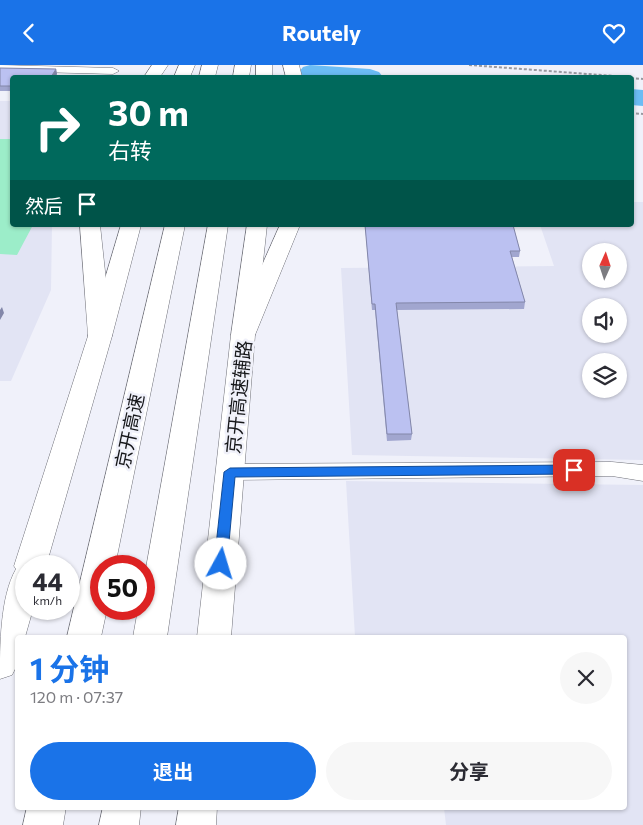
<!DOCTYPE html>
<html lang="zh">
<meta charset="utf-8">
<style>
:root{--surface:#fff;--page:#f7f7f7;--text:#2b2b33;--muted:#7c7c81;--accent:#1a73e8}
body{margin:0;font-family:Commissioner,"Noto Sans SC",sans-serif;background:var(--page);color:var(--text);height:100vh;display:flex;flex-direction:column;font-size:19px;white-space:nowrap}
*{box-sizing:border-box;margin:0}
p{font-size:16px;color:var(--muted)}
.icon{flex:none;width:28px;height:28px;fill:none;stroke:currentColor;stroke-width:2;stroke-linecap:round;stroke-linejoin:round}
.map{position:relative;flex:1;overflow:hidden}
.drawer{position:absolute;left:15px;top:570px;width:612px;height:175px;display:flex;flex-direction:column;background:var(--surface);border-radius:5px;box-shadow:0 1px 4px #0004}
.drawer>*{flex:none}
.banner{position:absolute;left:10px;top:10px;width:624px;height:152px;border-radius:5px;box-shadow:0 1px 4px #0004;background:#00695c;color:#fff;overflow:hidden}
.needle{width:32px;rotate:3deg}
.tools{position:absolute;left:582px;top:178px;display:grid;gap:10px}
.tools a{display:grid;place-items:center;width:45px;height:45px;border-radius:50%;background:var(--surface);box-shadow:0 1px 4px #0004;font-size:25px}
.speed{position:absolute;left:15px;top:490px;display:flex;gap:10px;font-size:25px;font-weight:700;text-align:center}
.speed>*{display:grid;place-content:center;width:65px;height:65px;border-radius:50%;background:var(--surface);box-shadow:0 1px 4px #0004;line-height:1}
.speed small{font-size:12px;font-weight:400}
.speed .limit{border:8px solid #d22;background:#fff;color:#111}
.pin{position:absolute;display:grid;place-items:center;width:42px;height:42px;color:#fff;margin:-21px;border-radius:10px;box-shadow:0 2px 8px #0006}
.me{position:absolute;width:55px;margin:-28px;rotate:6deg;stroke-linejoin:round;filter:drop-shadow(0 0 4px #0008)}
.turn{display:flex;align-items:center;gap:18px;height:105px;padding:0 15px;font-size:22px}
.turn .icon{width:65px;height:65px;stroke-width:2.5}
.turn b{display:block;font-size:35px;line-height:42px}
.then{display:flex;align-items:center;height:48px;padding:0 15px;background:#0003;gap:10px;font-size:19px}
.round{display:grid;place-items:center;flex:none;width:52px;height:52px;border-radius:26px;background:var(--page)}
.overview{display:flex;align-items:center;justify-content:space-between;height:85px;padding:0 15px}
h1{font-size:30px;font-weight:700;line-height:38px;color:var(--accent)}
.primary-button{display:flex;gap:10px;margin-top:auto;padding:10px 15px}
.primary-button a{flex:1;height:58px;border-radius:30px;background:var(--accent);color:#fff;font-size:20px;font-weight:700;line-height:58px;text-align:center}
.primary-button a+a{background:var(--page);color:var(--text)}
header{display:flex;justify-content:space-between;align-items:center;height:65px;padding:0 15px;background:var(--accent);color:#fff;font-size:22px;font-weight:700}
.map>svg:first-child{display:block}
</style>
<header><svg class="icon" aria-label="back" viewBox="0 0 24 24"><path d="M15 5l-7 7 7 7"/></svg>Routely<svg class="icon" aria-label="heart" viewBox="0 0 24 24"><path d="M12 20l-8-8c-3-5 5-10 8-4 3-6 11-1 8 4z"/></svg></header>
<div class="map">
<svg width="643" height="760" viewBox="0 0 643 760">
<rect width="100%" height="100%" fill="#f0f1fa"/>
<path fill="#e2e4f4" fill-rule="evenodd" d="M0,36H12V160H52L51,225L11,316H0Z
M631,137H643V395L352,390L341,203L554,201L540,160H631ZM591,186H619V214H591ZM591,241H619V269H591ZM591,296H619V324H591Z
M346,416L643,420V760H446L444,743L625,742V572H355Z"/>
<path fill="#9cedc9" d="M0,74H12V160H33L17,190L0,189Z"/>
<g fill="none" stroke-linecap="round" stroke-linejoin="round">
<path fill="#6bbcf4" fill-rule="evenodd" d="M310,0L370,4L379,7L383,12H303L299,7L303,2Z
M631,24L643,25V41L631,40Z"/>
<defs>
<path id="minor" d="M0,0L113,3L119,6L113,9L0,6Z
M612,397L643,400V416L612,411L230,415L223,412L220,407L223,402L230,399Z"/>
<path id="secondary" d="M152,0H168L160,12H144Z
M283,0H299L302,12H286Z
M80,160H100L112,271L46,501H26V544H33L25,572H18V598L12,610L0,614C0,580 0,532 16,504L14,501L88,271Z
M280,160H300L255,270L231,572H197L231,270Z
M179,742H217L216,760H176Z"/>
<path id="motorway" d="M179,0H195L190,12H174Z
M202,0H218L215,12H199Z
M235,0H251L249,12H233Z
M256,0H272V12H256Z
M121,160H141L112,271L109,276L100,278L91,276L88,271Z
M165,160H185L115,501H101V544H107L101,572H67Z
M208,160H228L167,572H133L138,544H144V514Z
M247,160H267L255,270L252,275L243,277L234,275L231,270Z
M27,742H66L63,760H23Z
M103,742H141L139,760H99Z"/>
</defs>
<use href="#minor" stroke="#6f7078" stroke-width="1"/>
<use href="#secondary" stroke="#6f7078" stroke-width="1"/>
<use href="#motorway" stroke="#6f7078" stroke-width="1"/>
<path stroke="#9899a0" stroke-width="2" stroke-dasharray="3 2" stroke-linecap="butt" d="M469,0L628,12
M631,13L643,14
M631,48L643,49"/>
<use href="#minor" fill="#fff" fill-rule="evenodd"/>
<use href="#secondary" fill="#fff" fill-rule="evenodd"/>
<use href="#motorway" fill="#fff" fill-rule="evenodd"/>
</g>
<path fill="#a1a6cf" d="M0,3L56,4L57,9L55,12H12V26H0Z
M365,160H513L520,186L519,192H512L525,237L524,244L397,245L412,369L411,375L387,376L375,245H372Z"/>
<path fill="#8387a9" d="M56,4L57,9L55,12H51Z
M2,242L4,248L0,255V245Z"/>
<path fill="#bbc1f1" stroke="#8387a9" d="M0,3L56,4L51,12H12V21H0Z
M365,160H513L520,186H510L525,237L396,238L412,369H387L375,239H372Z"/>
<path fill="#1a73e8" stroke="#114b97" d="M574,400L580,405L574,409L235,412L227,499L225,503L221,504L216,503L214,499L224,407L230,403Z"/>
<g text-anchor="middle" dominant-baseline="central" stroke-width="5" stroke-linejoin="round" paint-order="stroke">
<g font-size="19" fill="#17181b" stroke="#f0f1fa">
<text transform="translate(238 332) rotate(-84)">京开高速辅路</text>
<text transform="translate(129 366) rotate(-78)">京开高速</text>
</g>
</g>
</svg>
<div class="tools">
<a><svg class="needle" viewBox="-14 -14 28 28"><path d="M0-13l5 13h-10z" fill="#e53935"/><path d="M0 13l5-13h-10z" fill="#7c7c81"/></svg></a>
<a><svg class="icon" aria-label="sound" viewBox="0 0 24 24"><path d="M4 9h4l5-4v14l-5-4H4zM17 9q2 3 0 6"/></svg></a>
<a><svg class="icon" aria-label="layers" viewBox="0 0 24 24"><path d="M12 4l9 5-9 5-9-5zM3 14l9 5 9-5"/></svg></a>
</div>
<div class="speed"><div>44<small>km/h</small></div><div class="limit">50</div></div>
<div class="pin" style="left:574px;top:405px;background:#d93025"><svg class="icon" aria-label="arrive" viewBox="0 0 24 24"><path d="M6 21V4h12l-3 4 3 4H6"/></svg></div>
<svg class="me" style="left:221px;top:499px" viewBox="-20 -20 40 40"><circle r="19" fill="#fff"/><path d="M0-13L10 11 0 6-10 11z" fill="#1a73e8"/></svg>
<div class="banner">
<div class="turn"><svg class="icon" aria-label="right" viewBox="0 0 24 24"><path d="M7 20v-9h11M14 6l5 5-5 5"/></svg><div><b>30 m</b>右转</div></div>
<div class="then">然后<svg class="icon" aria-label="arrive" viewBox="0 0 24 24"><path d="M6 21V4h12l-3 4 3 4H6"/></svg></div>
</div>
<section class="drawer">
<div class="overview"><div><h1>1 分钟</h1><p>120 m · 07:37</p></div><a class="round"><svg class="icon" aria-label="close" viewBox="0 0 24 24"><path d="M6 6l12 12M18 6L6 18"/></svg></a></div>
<div class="primary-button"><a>退出</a><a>分享</a></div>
</section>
</div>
